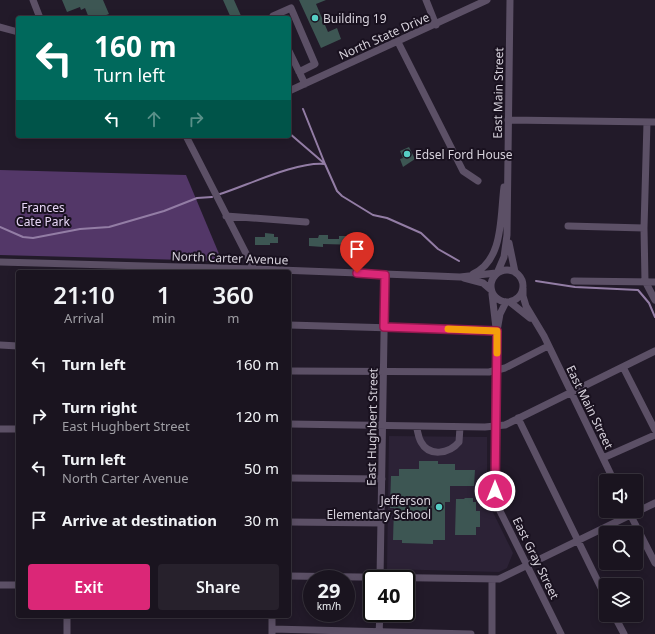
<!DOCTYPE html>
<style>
:root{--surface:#1a141f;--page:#27212c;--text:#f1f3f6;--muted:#9f9ea4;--line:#38333d;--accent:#db2777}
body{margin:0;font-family:"Noto Sans",sans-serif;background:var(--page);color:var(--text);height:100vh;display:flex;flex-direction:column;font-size:15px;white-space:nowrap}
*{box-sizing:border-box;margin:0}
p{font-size:13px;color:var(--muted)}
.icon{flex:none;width:22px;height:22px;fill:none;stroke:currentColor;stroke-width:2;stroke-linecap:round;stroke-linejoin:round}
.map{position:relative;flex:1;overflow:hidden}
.drawer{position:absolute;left:16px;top:270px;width:275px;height:348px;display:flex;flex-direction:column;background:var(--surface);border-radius:4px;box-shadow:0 2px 10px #0003,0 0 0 1px var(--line)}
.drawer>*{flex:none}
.hud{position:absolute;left:16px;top:16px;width:275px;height:122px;border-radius:4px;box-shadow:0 2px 10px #0003,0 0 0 1px var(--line);background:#00695c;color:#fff;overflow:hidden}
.controls{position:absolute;left:599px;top:474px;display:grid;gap:8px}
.controls a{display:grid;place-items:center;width:44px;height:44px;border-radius:4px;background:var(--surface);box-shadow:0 2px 10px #0003,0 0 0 1px var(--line);font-size:20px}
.speed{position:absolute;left:303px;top:570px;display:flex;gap:8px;font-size:20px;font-weight:700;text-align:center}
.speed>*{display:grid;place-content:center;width:52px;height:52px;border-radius:50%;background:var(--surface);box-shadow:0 2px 10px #0003,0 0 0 1px var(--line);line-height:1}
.speed small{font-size:10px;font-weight:400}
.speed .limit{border:2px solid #111;border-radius:6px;background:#fff;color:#111}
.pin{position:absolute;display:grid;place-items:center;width:34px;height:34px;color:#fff;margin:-41px -17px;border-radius:50% 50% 50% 0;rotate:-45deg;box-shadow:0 0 4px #0007}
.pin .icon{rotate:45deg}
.me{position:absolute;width:44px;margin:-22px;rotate:0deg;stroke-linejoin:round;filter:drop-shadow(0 0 3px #0008)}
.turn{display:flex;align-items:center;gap:14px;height:84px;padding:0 12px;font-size:18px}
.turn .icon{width:52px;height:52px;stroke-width:2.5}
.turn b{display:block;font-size:28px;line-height:34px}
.lanes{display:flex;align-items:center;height:38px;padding:0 12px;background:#0003;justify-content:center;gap:20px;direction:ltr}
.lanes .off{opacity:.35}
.eta{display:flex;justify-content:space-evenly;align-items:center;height:68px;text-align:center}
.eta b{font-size:24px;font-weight:600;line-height:28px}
.cta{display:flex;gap:8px;margin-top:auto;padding:8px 12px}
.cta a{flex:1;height:46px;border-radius:4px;background:var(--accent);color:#fff;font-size:16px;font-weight:600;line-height:46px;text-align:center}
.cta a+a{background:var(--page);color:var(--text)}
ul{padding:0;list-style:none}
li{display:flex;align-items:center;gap:12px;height:52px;padding:0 12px}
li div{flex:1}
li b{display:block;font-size:15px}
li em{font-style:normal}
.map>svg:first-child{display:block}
</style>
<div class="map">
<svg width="655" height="634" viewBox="0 0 655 634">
<rect width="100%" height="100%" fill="#221a29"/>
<path fill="#2c2236" d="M389,436L487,437V500L513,553L507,568L499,572L387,569Z"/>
<path fill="#533768" d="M0,170L186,175L222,261L0,255Z"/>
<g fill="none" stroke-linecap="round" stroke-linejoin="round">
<path stroke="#937da5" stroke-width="2" d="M289,133L325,164L337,191L342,196L373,215L387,218L421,233L438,249L459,261
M220,194C248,185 298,161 325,164L303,109
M0,227L23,237L33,238L80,229L109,227L164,211L197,198L212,197
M536,281L575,287L638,290L649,303L655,317"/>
</g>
<path fill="#3d5653" d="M62,0H103L109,14L98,18H89L85,8L81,10L80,7L67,12Z
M223,0H234L242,18H231Z
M299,0H326L316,4L328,32L337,28L341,39L321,48Z
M409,147L415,159L403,167L400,159L403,158L400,151Z
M265,233L274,234V237H278V243H270V245H255V237H265Z
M319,235H328V239H339V236H359V245L323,244V247L309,246V238H318Z
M419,461H438V464H455V470H475L474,486H450V502H445V540H433V544L402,543V540H393L394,508H390L391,476H399V469H419Z
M465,498H473V502H476V511H480V527H476V535H455L456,499H464Z"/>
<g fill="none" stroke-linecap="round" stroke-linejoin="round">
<path stroke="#5c5066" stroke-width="7" d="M33,0L40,18
M426,0L436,25
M274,18L273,16L291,8L315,64L299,72
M0,27L18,32
M398,42L463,171L478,181
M289,51L305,84
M289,91L487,0
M508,120L655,122
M647,122L644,228L645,281L655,300
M186,136L254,269
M226,216L306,222
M568,226L644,228
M509,243L515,272
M0,262L254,269L436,276L460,277L496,273
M491 286a16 16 0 1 1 32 0a16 16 0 1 1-32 0Z
M498,271L504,257L507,235L510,0
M473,274C504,260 500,216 504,187
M464,278L483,283L490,289
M574,281L655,282
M523,288V296L526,306L544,336L614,481
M492,294L496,328
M506,302L500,314L497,331L495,491L500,511L561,634
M510,302L530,318
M289,325L497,331
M0,345L18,346
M623,367L655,430
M289,371L489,372L505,368L548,346
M518,418L606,598
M289,424L485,427L505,425L655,351
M416,426C418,431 418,437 421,442C429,457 449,454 459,442L460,427
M0,429H18
M603,458L655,435
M289,478L382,479
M629,512L655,563
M289,522L381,523
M289,576L499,579L655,503
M380,579L385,275
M0,585H18
M614,615L624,634
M272,629L471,634
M67,634V616
M272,634V616
M379,634L380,613
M492,634V580"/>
</g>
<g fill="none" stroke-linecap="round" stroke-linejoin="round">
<defs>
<path id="route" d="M357,273L385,275L384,327L497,331L495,491"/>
</defs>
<use href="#route" stroke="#8e194d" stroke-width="10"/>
<use href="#route" stroke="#db2777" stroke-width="7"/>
<path stroke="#f59e0b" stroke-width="7" d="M448,329L497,331V353"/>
</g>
<g fill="#56cec4" stroke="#19111f" stroke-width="1.5">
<circle cx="315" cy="18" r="4"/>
<circle cx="407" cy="154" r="4"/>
<circle cx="439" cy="507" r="4"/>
</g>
<g text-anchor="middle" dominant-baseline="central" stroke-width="4" stroke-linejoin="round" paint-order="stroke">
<g font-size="12" fill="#d7d2dc" stroke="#19111f" text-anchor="start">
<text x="323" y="18">Building 19</text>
<text x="415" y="154">Edsel Ford House</text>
<text x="431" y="500" text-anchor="end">Jefferson<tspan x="431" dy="14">Elementary School</tspan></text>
</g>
<g font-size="12" fill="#d7d2dc" stroke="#19111f">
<text transform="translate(384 36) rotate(-24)">North State Drive</text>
<text transform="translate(498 93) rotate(-89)">East Main Street</text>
<text transform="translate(230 258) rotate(2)">North Carter Avenue</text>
<text transform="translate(590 407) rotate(64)">East Main Street</text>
<text transform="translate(372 427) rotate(-89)">East Hughbert Street</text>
<text transform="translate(536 558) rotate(64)">East Gray Street</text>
</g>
<g font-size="12" fill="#e7d6f6" stroke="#19111f">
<text x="43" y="207">Frances<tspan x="43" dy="14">Cate Park</tspan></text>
</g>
</g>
</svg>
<div class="controls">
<a><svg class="icon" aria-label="sound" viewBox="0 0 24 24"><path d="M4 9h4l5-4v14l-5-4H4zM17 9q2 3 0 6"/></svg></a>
<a><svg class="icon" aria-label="search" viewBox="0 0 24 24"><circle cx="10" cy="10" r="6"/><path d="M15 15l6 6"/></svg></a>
<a><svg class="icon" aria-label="layers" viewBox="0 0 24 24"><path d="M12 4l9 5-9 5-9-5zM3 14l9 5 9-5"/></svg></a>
</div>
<div class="speed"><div>29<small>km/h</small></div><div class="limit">40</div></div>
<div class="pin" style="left:357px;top:273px;background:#d93025"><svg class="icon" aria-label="arrive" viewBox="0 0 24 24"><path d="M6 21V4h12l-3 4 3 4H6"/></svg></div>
<svg class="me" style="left:495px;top:491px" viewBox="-20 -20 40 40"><circle r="17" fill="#db2777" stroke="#fff" stroke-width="3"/><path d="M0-11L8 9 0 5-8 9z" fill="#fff"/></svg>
<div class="hud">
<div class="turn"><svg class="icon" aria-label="left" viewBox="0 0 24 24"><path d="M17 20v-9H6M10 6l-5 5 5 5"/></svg><div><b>160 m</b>Turn left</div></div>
<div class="lanes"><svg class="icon" aria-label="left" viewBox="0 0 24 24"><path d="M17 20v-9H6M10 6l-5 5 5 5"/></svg><svg class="icon off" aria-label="ahead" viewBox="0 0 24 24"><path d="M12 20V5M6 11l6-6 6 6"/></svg><svg class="icon off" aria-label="right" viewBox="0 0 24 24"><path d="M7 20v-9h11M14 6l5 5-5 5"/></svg></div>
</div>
<section class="drawer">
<div class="eta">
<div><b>21:10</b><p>Arrival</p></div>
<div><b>1</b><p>min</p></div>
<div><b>360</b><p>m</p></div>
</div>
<ul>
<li><svg class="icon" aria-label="left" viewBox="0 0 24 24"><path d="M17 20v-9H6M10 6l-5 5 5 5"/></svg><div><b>Turn left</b></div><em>160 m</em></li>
<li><svg class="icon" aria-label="right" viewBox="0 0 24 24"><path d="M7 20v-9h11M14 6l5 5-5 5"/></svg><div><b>Turn right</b><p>East Hughbert Street</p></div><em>120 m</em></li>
<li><svg class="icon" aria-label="left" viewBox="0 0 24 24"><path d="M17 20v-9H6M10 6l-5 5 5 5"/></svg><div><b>Turn left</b><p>North Carter Avenue</p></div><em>50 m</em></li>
<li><svg class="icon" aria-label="arrive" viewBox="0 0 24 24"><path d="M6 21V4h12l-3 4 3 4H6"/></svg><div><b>Arrive at destination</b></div><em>30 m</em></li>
</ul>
<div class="cta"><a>Exit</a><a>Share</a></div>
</section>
</div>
